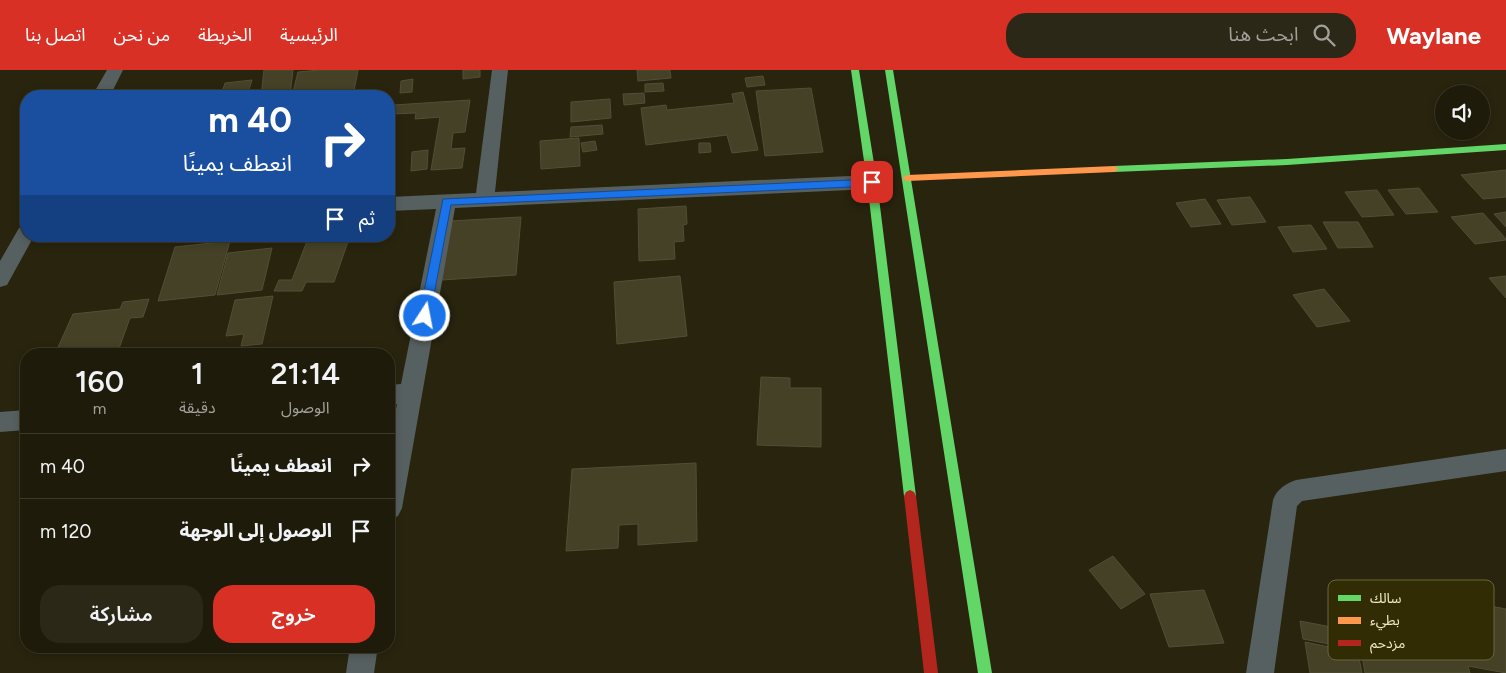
<!DOCTYPE html>
<html lang="ar">
<meta charset="utf-8">
<style>
:root{--surface:#1e1b0a;--page:#2b2818;--text:#f1f3f6;--muted:#a1a19c;--line:#3c392b;--accent:#d93025}
body{margin:0;font-family:Figtree,"Noto Sans Arabic",sans-serif;background:var(--page);color:var(--text);direction:rtl;height:100vh;display:flex;flex-direction:column;font-size:19px;white-space:nowrap}
*{box-sizing:border-box;margin:0}
p{font-size:16px;color:var(--muted)}
.icon{flex:none;width:28px;height:28px;fill:none;stroke:currentColor;stroke-width:2;stroke-linecap:round;stroke-linejoin:round}
.map{position:relative;flex:1;overflow:hidden;direction:ltr}
.details{position:absolute;left:20px;top:278px;width:375px;height:305px;display:flex;flex-direction:column;background:var(--surface);border-radius:20px;box-shadow:0 2px 8px #0003,0 0 0 1px var(--line);direction:rtl}
.details>*{flex:none}
.guide{position:absolute;left:20px;top:20px;width:375px;height:152px;border-radius:20px;box-shadow:0 2px 8px #0003,0 0 0 1px var(--line);direction:rtl;background:#1a4fa0;color:#fff;overflow:hidden}
.buttons{position:absolute;left:1435px;top:15px;display:grid;gap:10px}
.buttons a{display:grid;place-items:center;width:55px;height:55px;border-radius:50%;background:var(--surface);box-shadow:0 2px 8px #0003,0 0 0 1px var(--line);font-size:25px}
.pin{position:absolute;display:grid;place-items:center;width:42px;height:42px;color:#fff;margin:-21px;border-radius:10px;box-shadow:0 2px 8px #0006}
.me{position:absolute;width:55px;margin:-28px;rotate:11deg;stroke-linejoin:round;filter:drop-shadow(0 0 4px #0008)}
.turn{display:flex;align-items:center;gap:18px;height:105px;padding:0 20px;font-size:22px}
.turn .icon{width:65px;height:65px;stroke-width:2.5}
.turn b{display:block;font-size:35px;line-height:42px}
.then{display:flex;align-items:center;height:48px;padding:0 20px;background:#0003;gap:10px;font-size:19px}
.eta{display:flex;justify-content:space-evenly;align-items:center;height:85px;text-align:center}
.eta b{font-size:30px;font-weight:600;line-height:35px}
.cta{display:flex;gap:10px;margin-top:auto;padding:10px 20px}
.cta a{flex:1;height:58px;border-radius:20px;background:var(--accent);color:#fff;font-size:20px;font-weight:600;line-height:58px;text-align:center}
.cta a+a{background:var(--page);color:var(--text)}
ul{padding:0;list-style:none}
li{display:flex;align-items:center;gap:15px;height:65px;padding:0 20px;border-top:1px solid var(--line)}
li div{flex:1}
li b{display:block;font-size:19px}
li em{font-style:normal}
header{display:flex;align-items:center;gap:30px;box-sizing:border-box;height:70px;padding:0 25px;background:var(--accent);color:#fff}
header strong{font-size:24px}
nav{display:flex;gap:28px;margin-inline-start:auto;font-size:18px}
.search{width:350px;height:45px;background:var(--page);display:flex;align-items:center;gap:12px;box-sizing:border-box;padding:0 18px;border-radius:20px;color:var(--muted);font-size:19px}
.map>svg:first-child{display:block}
</style>
<header>
<strong>Waylane</strong>
<div class="search"><svg class="icon" aria-label="search" viewBox="0 0 24 24"><circle cx="10" cy="10" r="6"/><path d="M15 15l6 6"/></svg>ابحث هنا</div>
<nav><a>الرئيسية</a><a>الخريطة</a><a>من نحن</a><a>اتصل بنا</a></nav>
</header>
<div class="map">
<svg width="1506" height="603" viewBox="0 0 1506 603">
<rect width="100%" height="100%" fill="#28240e"/>
<path fill="#454127" stroke="#524e37" d="M264,0H293L290,26H261Z
M320,0H358L353,26H292L298,2Z
M463,0H480V7L463,9Z
M637,0H670L671,8L638,11Z
M763,6L765,15L747,17L745,8Z
M413,9L412,22L400,23L401,11Z
M252,10L247,26H232L233,23L221,25L225,13Z
M663,13L664,21L645,22V14Z
M811,18L823,82L765,86L756,21Z
M743,22L758,80L732,83L727,65L646,75L641,38L666,35L667,40L734,33L732,24Z
M644,23L645,33L624,35L623,24Z
M610,29L611,48L571,52V32Z
M470,30L465,62L453,63L451,79L465,78L462,98L431,100L440,47L415,49L416,43L391,44L394,35Z
M602,55L603,64L570,67L571,57Z
M579,68L580,96L541,99L540,71Z
M595,71L597,80L583,82L581,73Z
M699,73H710L711,82L699,83Z
M428,80L427,99L411,101L412,82Z
M1506,100V127L1483,129L1461,105Z
M1419,118L1438,142L1406,144L1388,120Z
M1377,120L1394,145L1362,147L1345,122Z
M1250,127L1266,152L1232,155L1217,130Z
M1205,129L1221,154L1191,157L1176,133Z
M686,136L687,154L683,155L684,171L674,172L675,189L639,191L638,139Z
M1506,142V157L1494,144Z
M1483,143L1506,169V170L1475,174L1451,147Z
M521,147L516,205L442,210L450,151Z
M1323,152H1358L1373,177L1338,178Z
M1311,155L1327,179L1293,182L1278,157Z
M309,166H350L334,212H306L302,221H274L279,210H292Z
M230,171L215,225L158,231L175,177Z
M272,178L262,220L217,225L228,183Z
M680,206L687,266L617,274L614,212Z
M1506,206V228L1489,208Z
M1324,219L1350,251L1317,257L1293,225Z
M273,226L262,274L241,276L244,264L226,266L235,230Z
M149,229L143,247L130,248L117,284H55L73,244L120,239L123,232Z
M761,307L790,308V318H821V377L757,375Z
M696,393L697,471L638,475V454L619,455L618,478L566,481L572,399Z
M1113,486L1145,524L1121,539L1089,500Z
M1204,520L1224,573L1169,577L1150,524Z
M1443,527L1506,539V603L1468,596L1470,603H1365L1361,580L1303,569L1300,551L1347,560L1343,542L1401,552L1398,535L1447,544Z
M1305,572L1358,583L1362,603H1310Z"/>
<g fill="none" stroke-linecap="round" stroke-linejoin="round">
<path fill="#576060" fill-rule="evenodd" d="M107,0H123L110,26H92Z
M492,0H508L495,122L872,105L879,107L882,112L879,117L872,119L455,138L402,438L398,446L389,450V376L397,334L389,335V315L401,314L436,139L389,141V127L476,123Z
M26,156V166H34L7,215L0,217V191L19,158Z
M26,340V360L0,362V342Z
M1506,379V401L1302,431L1297,436L1274,603H1246L1273,430C1277,419 1285,414 1296,410Z
M350,576H378L374,603H346Z"/>
<path fill="#63d668" fill-rule="evenodd" d="M851,0H859L877,112L916,426L914,430L910,432L906,430L904,426L867,112Z
M885,0H893L992,603H978Z
M1506,74V80L1287,95L1114,102L1109,99L1114,96L1287,89Z"/>
<path fill="#ff974d" fill-rule="evenodd" d="M1114,96L1119,99L1114,102L907,111L902,108L907,105Z"/>
<path fill="#b3261e" fill-rule="evenodd" d="M910,420L914,422L916,426L938,603H924L904,426L906,422Z"/>
</g>
<path fill="#1a73e8" stroke="#114b97" d="M872,109L877,112L872,116L451,135L430,246L425,251L419,246L443,129Z"/>
<rect x="1328" y="510" width="166" height="80" rx="8" fill="#322c04" stroke="#6b653e" stroke-width="1"/>
<rect x="1338" y="525" width="23" height="6" fill="#63d668"/>
<rect x="1338" y="547" width="23" height="7" fill="#ff974d"/>
<rect x="1338" y="570" width="23" height="6" fill="#b3261e"/>
<g font-size="14" fill="#efe9c6">
<text x="1370" y="533">سالك</text>
<text x="1370" y="555">بطيء</text>
<text x="1370" y="578">مزدحم</text>
</g>
</svg>
<div class="buttons">
<a><svg class="icon" aria-label="sound" viewBox="0 0 24 24"><path d="M4 9h4l5-4v14l-5-4H4zM17 9q2 3 0 6"/></svg></a>
</div>
<div class="pin" style="left:872px;top:112px;background:#d93025"><svg class="icon" aria-label="arrive" viewBox="0 0 24 24"><path d="M6 21V4h12l-3 4 3 4H6"/></svg></div>
<svg class="me" style="left:425px;top:246px" viewBox="-20 -20 40 40"><circle r="17" fill="#1a73e8" stroke="#fff" stroke-width="3"/><path d="M0-11L8 9 0 5-8 9z" fill="#fff"/></svg>
<div class="guide">
<div class="turn"><svg class="icon" aria-label="right" viewBox="0 0 24 24"><path d="M7 20v-9h11M14 6l5 5-5 5"/></svg><div><b>40 m</b>انعطف يمينًا</div></div>
<div class="then">ثم<svg class="icon" aria-label="arrive" viewBox="0 0 24 24"><path d="M6 21V4h12l-3 4 3 4H6"/></svg></div>
</div>
<section class="details">
<div class="eta">
<div><b>21:14</b><p>الوصول</p></div>
<div><b>1</b><p>دقيقة</p></div>
<div><b>160</b><p>m</p></div>
</div>
<ul>
<li><svg class="icon" aria-label="right" viewBox="0 0 24 24"><path d="M7 20v-9h11M14 6l5 5-5 5"/></svg><div><b>انعطف يمينًا</b></div><em>40 m</em></li>
<li><svg class="icon" aria-label="arrive" viewBox="0 0 24 24"><path d="M6 21V4h12l-3 4 3 4H6"/></svg><div><b>الوصول إلى الوجهة</b></div><em>120 m</em></li>
</ul>
<div class="cta"><a>خروج</a><a>مشاركة</a></div>
</section>
</div>
